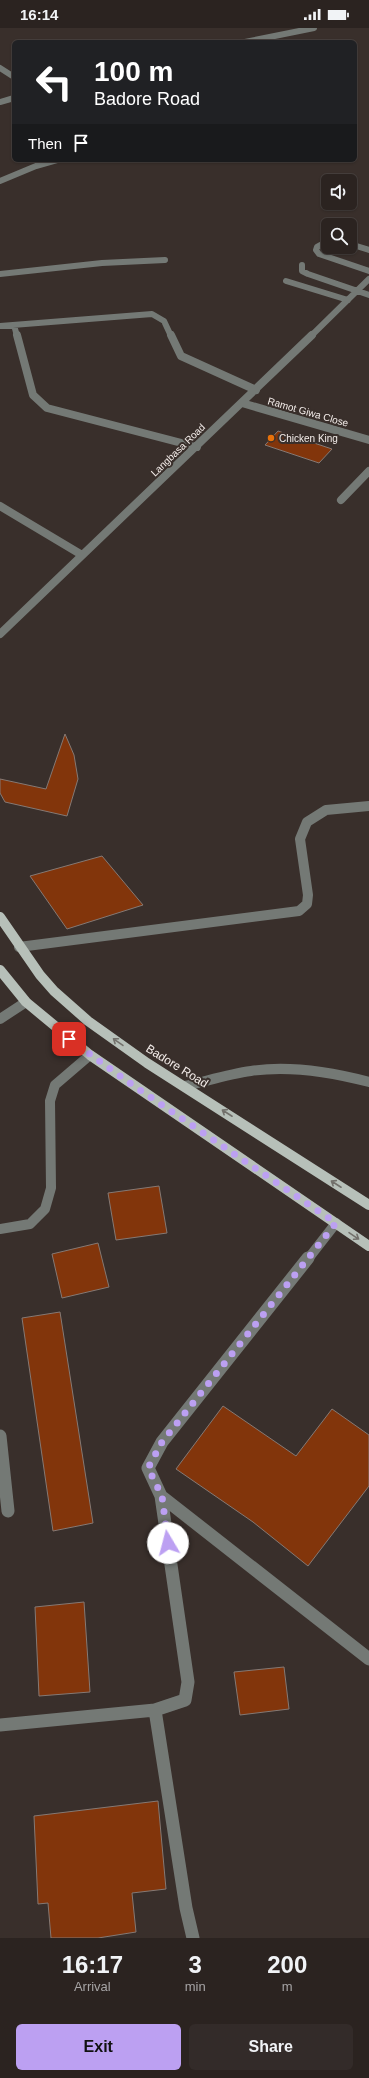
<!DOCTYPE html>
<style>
:root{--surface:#2b2320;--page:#332b29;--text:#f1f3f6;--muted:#a6a4a5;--line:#47403e;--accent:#bca0f2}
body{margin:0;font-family:Arial,sans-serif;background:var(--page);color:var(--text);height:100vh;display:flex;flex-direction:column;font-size:15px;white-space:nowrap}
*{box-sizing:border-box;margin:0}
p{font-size:13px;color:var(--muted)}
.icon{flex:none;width:22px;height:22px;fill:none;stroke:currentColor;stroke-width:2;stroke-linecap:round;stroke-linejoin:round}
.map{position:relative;height:1910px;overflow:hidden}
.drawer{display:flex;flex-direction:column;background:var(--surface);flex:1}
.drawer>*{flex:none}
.banner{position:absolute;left:12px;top:12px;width:345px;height:122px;border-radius:6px;box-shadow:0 1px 3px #0004,0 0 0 1px var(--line);background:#202124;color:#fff;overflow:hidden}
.tools{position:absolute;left:321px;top:146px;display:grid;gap:8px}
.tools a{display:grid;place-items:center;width:36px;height:36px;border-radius:6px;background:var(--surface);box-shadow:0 1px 3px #0004,0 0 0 1px var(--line);font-size:20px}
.pin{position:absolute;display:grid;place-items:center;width:34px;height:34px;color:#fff;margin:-17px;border-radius:8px;box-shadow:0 2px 6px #0006}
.me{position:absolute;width:44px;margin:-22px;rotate:352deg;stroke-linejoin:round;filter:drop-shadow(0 0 3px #0008)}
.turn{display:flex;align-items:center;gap:14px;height:84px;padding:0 16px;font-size:18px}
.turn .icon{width:52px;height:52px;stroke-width:2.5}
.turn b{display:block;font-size:28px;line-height:34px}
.then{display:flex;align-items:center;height:38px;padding:0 16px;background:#0003;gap:8px;font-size:15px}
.eta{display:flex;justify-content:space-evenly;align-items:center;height:68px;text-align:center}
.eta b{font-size:24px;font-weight:700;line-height:28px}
.cta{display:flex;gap:8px;margin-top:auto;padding:8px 16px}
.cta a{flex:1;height:46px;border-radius:6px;background:var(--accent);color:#111;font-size:16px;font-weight:700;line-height:46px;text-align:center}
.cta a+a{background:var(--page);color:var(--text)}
.status{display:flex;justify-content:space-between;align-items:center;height:28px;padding:0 20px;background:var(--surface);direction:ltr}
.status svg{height:11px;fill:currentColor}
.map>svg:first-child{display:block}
</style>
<div class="status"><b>16:14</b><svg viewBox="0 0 49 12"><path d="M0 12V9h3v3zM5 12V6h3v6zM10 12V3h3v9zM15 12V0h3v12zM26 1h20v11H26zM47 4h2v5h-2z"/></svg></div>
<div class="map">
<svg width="369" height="1910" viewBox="0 0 369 1910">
<rect width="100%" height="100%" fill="#392f2b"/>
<path fill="#82350b" stroke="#857974" d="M278,403L332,421L319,435L265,417Z
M65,706L74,727L78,751L67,788L5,774L0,765V751L46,761Z
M102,828L143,877L67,901L30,848Z
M159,1158L167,1205L116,1212L108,1165Z
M98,1215L109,1259L62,1270L52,1226Z
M60,1284L93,1495L53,1503L22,1290Z
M223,1378L296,1428L332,1381L369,1407V1458L308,1538L253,1494L176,1441Z
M84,1574L90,1664L39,1668L35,1579Z
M284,1639L289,1681L240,1687L234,1644Z
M158,1773L166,1861L132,1865L136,1904L98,1910H51L48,1875L38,1876L34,1788Z"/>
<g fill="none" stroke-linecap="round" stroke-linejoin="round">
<path stroke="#747975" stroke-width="6" d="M245,14L314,0
M0,40L14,49
M0,74L14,70
M0,153L36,138L57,132
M328,213L317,219L316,222L319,226L369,243
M350,216L369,222
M302,237V243L308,246L369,267
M0,246L102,235L165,232
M286,253L348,272
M14,297L17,308
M0,298L152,286L164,293L171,308
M311,308L369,251"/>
<path stroke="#747975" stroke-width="8" d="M17,307L33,367L47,380L197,419
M171,307L181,328L256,362
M242,375L369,412
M341,472L369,443
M0,478L82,527
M0,606L312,307"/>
<path stroke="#747975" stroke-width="10" d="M19,919L299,883L307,876L308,867L300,811L307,794L326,782L369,778
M0,991L26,974
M185,1058C207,1053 229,1046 251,1043C290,1037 331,1044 369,1054
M0,1201L30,1196L45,1181L51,1160L50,1073L55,1057L90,1027
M308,1231L336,1195"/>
<path stroke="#747975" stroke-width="13" d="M0,1408L8,1483
M161,1468L369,1631
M155,1682L186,1880L193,1910
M0,1697L155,1682L185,1672L188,1654L161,1468L148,1440L162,1414L308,1230"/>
<path stroke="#b7c0b9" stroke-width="10" d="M0,889L40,947L54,963L88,993L147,1035L369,1177
M0,942L26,974L90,1027L369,1218"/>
</g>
<defs><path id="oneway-shaft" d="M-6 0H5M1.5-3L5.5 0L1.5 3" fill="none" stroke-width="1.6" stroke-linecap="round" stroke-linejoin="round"/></defs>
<g stroke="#72706b">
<use href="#oneway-shaft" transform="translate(118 1014) rotate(-145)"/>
<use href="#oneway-shaft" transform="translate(227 1085) rotate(-147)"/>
<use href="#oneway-shaft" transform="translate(336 1156) rotate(-147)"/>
<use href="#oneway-shaft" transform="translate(354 1208) rotate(34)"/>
</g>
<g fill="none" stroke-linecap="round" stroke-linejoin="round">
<path stroke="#bca0f2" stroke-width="7" stroke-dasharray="0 12.6" d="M69,1011L134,1058L336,1195L162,1414L148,1440L162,1468L168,1515"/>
</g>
<circle fill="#e8710a" stroke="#392f2b" stroke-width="1.5" cx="271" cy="410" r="4"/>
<g text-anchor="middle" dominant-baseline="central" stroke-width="4" stroke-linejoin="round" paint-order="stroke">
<g font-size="10" fill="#f4edea" stroke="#392f2b">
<text transform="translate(308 384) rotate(16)">Ramot Giwa Close</text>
<text transform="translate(178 422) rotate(-44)">Langbasa Road</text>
</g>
<g font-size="10" fill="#f4edea" stroke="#392f2b" text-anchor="start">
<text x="279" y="410">Chicken King</text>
</g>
<g font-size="12" fill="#f4edea" stroke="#392f2b">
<text transform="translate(177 1038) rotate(32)">Badore Road</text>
</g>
</g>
</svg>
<div class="tools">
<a><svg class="icon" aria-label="sound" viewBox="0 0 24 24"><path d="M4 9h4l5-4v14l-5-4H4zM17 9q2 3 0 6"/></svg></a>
<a><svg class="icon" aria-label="search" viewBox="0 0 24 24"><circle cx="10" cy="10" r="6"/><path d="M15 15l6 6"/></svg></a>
</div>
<div class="pin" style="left:69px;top:1011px;background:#d93025"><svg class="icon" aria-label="arrive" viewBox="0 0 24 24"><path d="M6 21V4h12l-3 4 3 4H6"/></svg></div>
<svg class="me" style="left:168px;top:1515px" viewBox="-20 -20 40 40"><circle r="19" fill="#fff"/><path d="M0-13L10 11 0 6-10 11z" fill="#bca0f2"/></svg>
<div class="banner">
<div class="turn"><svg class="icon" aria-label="left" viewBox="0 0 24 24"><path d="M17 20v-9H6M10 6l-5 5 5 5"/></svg><div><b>100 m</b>Badore Road</div></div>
<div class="then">Then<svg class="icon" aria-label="arrive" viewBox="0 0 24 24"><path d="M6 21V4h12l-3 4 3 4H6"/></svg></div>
</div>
</div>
<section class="drawer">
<div class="eta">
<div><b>16:17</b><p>Arrival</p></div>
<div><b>3</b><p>min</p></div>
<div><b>200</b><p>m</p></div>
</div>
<div class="cta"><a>Exit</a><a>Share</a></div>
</section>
